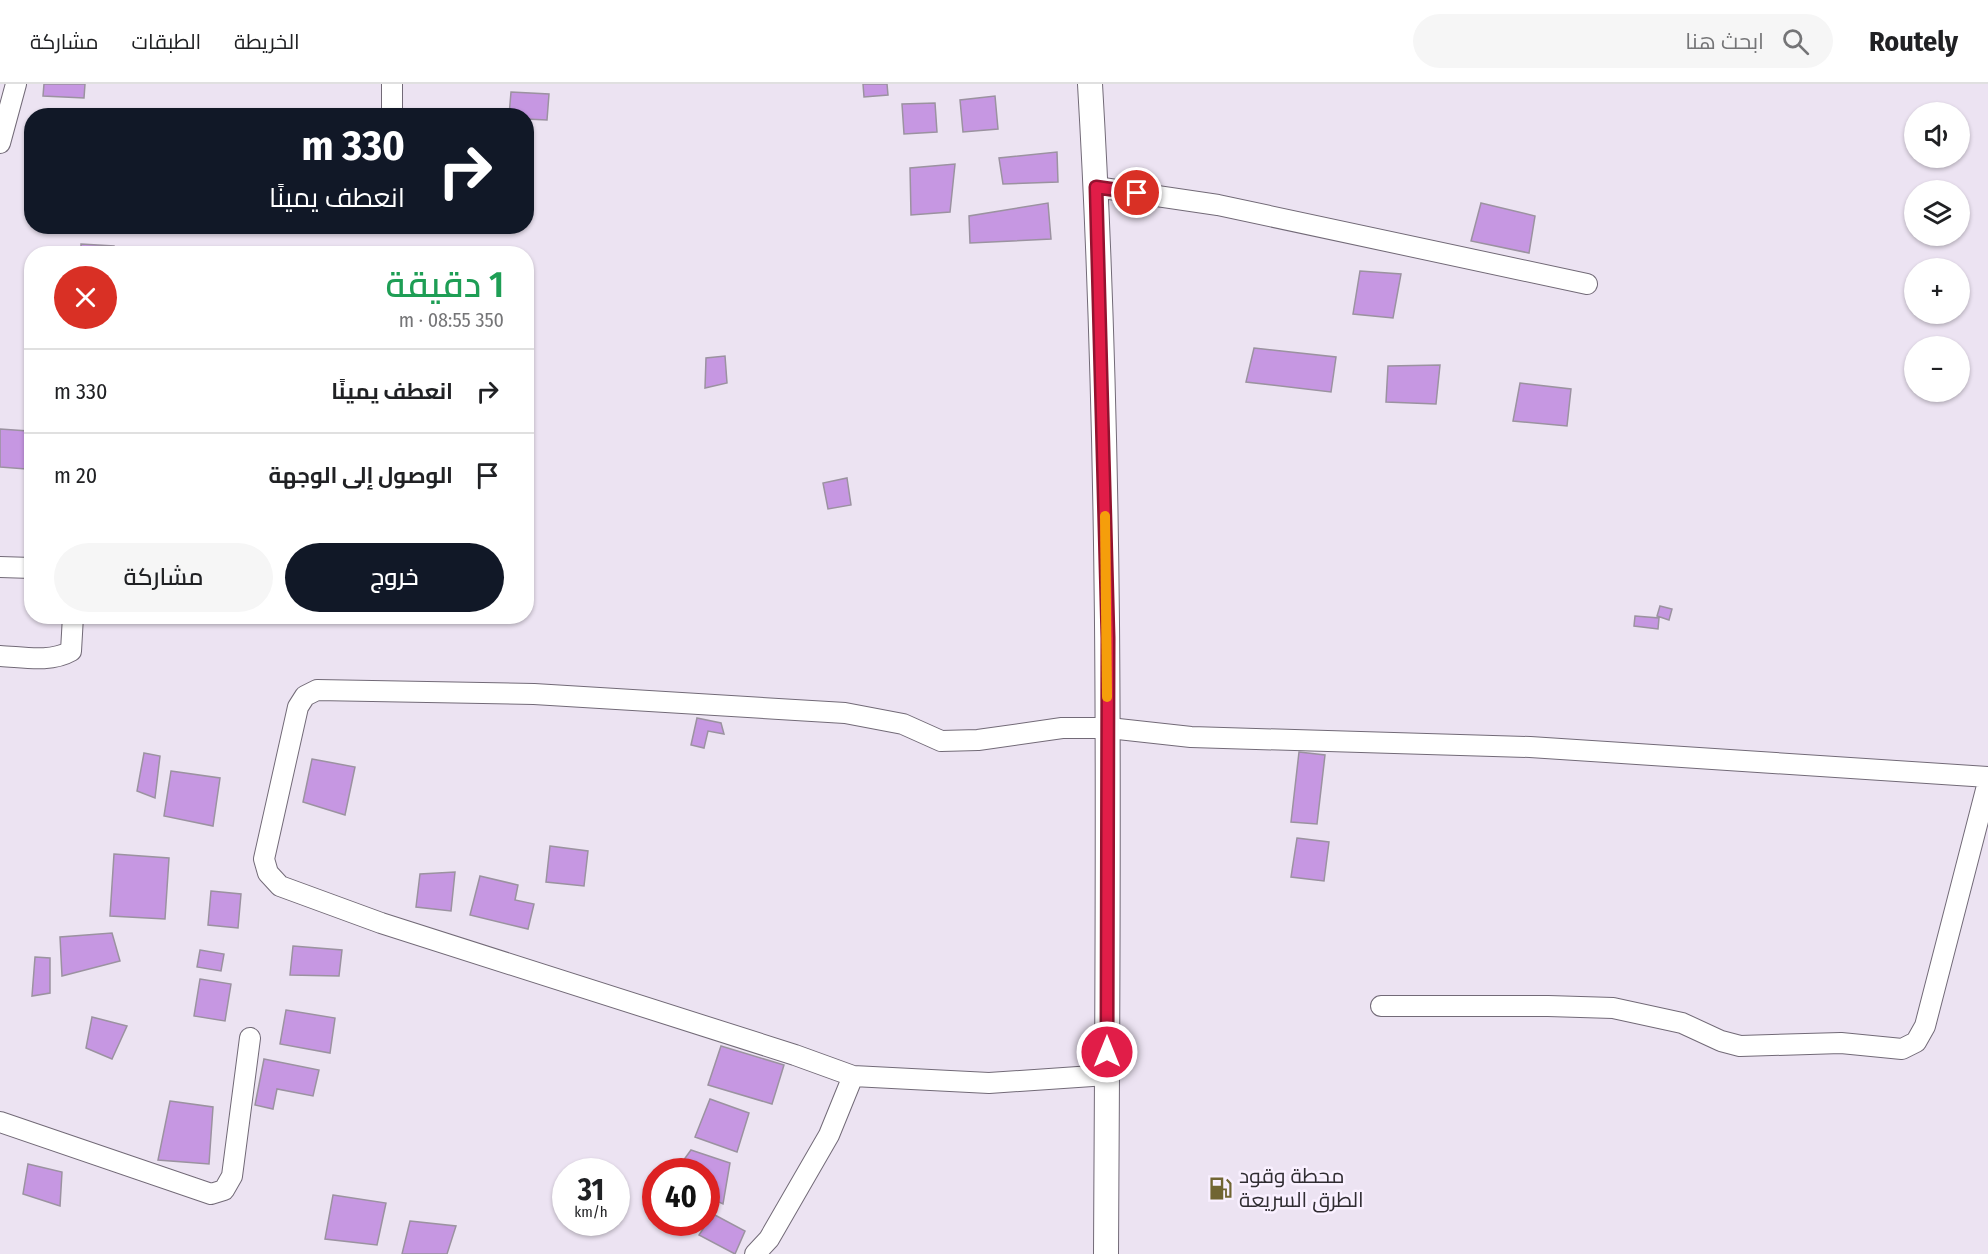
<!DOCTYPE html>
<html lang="ar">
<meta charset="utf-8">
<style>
:root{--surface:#fff;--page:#f6f6f6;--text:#202124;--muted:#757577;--line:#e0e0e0;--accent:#111827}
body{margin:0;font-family:"Fira Sans Condensed",Cairo,sans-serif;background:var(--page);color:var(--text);direction:rtl;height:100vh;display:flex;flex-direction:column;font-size:22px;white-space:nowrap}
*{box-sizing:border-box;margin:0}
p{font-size:20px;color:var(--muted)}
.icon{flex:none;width:33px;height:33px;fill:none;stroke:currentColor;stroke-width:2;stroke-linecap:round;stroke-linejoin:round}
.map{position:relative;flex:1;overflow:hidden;direction:ltr}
.drawer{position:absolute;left:24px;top:162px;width:510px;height:378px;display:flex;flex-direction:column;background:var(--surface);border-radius:24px;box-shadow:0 2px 4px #0004;direction:rtl}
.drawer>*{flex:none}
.guide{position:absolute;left:24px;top:24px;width:510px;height:126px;border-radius:24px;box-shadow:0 2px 4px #0004;direction:rtl;background:#111827;color:#fff;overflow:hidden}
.controls{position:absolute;left:1904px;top:18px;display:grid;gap:12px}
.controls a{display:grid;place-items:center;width:66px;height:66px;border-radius:50%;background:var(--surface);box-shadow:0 2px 4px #0004;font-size:30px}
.speed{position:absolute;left:552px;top:1074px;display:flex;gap:12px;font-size:30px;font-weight:700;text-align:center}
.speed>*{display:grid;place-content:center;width:78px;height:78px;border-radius:50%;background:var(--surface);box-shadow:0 2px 4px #0004;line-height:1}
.speed small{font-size:15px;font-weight:400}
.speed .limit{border:9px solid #d22;background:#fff;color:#111}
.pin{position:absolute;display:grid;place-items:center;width:51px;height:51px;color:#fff;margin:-26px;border:3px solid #fff;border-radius:50%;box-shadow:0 2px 6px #0007}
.me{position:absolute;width:66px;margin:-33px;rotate:0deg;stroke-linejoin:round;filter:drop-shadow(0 0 4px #0008)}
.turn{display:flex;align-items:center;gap:21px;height:126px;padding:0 30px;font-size:27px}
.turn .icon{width:78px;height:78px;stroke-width:2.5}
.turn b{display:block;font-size:42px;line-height:51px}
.round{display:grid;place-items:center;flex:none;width:63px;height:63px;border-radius:32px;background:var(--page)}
.head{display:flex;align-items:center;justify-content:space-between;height:102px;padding:0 30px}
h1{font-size:36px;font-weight:600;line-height:45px;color:#1e9e55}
.button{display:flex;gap:12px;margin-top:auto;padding:12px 30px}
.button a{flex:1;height:69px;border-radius:36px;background:var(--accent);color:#fff;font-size:24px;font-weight:600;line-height:69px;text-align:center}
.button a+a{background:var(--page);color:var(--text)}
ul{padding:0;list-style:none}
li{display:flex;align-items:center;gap:18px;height:84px;padding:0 30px;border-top:2px solid var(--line)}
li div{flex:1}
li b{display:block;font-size:22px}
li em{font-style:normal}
header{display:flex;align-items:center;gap:36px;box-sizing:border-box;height:84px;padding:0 30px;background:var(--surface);border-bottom:2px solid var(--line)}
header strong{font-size:28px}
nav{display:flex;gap:33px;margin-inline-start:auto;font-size:21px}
.search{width:420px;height:54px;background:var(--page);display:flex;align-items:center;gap:15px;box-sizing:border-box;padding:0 21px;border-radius:33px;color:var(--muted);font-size:22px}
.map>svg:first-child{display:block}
</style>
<header>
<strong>Routely</strong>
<div class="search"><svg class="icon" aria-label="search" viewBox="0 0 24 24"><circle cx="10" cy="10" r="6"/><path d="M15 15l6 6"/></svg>ابحث هنا</div>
<nav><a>الخريطة</a><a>الطبقات</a><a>مشاركة</a></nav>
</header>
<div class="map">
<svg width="1988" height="1170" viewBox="0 0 1988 1170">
<rect width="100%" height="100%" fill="#ece3f2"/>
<path fill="#c697e2" stroke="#9b92a0" stroke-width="1.5" d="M44,0H85L84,14L43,12Z
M863,0H887L888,11L864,13Z
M511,8L549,10L547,36L526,35V32H509Z
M995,12L998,45L963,48L960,16Z
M935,19L937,48L904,50L902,20Z
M1057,68L1058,98L1003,100L999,74Z
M955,80L950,128L911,131L910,84Z
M1048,119L1051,155L970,159L969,132Z
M1481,119L1535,132L1529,169L1471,157Z
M81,160L114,162V170H81Z
M1360,187L1401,190L1393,234L1353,230Z
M1254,264L1336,273L1331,308L1246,298Z
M725,272L727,299L705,304L706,274Z
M1440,281L1436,320L1386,318L1388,282Z
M1520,299L1571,305L1567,342L1513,337Z
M0,345L28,347L26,385L0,383Z
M847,394L851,421L828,425L823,399Z
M1660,522L1672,525L1669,536L1657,532Z
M1635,532L1659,534L1658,545L1634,542Z
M697,634L721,639L724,650L708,647L704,664L691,661Z
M1299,668L1325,671L1317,740L1291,738Z
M144,669L160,672L155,714L137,707Z
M312,675L355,683L345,731L303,718Z
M171,687L220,694L213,742L164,732Z
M1297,754L1329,758L1324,797L1291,793Z
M550,762L588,767L584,802L546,798Z
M114,770L169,774L165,835L110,832Z
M455,788L451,827L416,823L420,790Z
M480,792L518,801L515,816L534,820L528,845L470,831Z
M211,807L241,810L238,844L208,841Z
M112,849L120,877L62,892L60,853Z
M293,862L342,866L339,892L290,891Z
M200,866L224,870L221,887L197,883Z
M35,873L50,874V909L32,912Z
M200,895L231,900L225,937L194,932Z
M286,926L335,934L330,969L280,960Z
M92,933L127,942L112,975L86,964Z
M721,962L784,981L772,1020L708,1001Z
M264,975L319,986L313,1012L277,1005L273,1025L255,1021Z
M710,1015L749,1029L737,1068L695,1053Z
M170,1017L213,1023L209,1080L158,1076Z
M691,1066L730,1079L723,1120L706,1112V1088H675Z
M28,1080L62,1088L60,1122L23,1110Z
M333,1111L386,1119L377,1161L325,1155Z
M713,1130L745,1147L735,1170L699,1151Z
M410,1137L456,1142L447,1170H402Z"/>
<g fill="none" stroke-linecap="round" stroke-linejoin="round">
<defs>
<path id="minor" d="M392,32V0
M0,59L16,0
M1096,103L1218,121L1587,200
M0,483L32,484
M0,572C23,573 50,579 71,567L73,532
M1381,922H1548L1613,924L1682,939L1721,957L1740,962L1841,959L1902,965L1916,958L1925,942L1988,698
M1107,991L989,999L853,992L795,971L381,839L280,802L268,789L264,775L298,623L305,612L317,606L534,610L845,629L903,640L941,657L978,656L1062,644H1109L1191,653L1530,663L1988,693
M0,1038L211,1110L224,1106L232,1092L250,954
M755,1170L769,1155L829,1051L853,992"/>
<path id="tertiary" d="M1090,0C1113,390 1108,780 1106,1170"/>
</defs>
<use href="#minor" stroke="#726a77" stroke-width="22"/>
<use href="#tertiary" stroke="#726a77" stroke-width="26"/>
<use href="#minor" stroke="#fff" stroke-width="20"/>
<use href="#tertiary" stroke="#fff" stroke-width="24"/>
</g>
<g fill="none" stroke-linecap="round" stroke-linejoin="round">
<defs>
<path id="route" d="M1107,968L1108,554L1096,103L1137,109"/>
</defs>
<use href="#route" stroke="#92132f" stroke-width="15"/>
<use href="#route" stroke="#e11d48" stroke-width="10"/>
<path stroke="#f59e0b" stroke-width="10" d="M1105,432L1107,613"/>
</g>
<defs>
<symbol id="fuel-bare" viewBox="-9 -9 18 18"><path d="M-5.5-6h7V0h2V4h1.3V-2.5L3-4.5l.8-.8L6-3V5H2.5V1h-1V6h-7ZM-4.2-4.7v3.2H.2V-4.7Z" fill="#716532" stroke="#f9f0ff" stroke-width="2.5" paint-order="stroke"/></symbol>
</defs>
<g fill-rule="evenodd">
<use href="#fuel-bare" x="1204" y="1088" width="33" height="33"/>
</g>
<g text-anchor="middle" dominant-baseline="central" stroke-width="5" stroke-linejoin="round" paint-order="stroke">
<g font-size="21" fill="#302d32" stroke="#f9f0ff" text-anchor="start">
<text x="1239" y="1092">محطة وقود<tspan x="1239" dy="24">الطرق السريعة</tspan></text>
</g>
</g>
</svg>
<div class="controls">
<a><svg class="icon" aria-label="sound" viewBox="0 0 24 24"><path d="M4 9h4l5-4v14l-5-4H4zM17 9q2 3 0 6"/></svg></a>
<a><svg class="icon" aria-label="layers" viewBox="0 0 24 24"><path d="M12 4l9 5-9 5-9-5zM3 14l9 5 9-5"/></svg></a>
<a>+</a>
<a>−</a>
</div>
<div class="speed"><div>31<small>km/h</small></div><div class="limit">40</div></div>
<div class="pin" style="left:1137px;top:109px;background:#d93025"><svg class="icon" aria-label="arrive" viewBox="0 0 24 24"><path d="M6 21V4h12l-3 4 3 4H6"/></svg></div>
<svg class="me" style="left:1107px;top:968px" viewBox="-20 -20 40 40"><circle r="17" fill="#e11d48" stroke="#fff" stroke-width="3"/><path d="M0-11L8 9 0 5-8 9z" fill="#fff"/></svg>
<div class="guide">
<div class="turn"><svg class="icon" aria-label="right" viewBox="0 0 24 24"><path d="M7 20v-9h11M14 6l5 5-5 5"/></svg><div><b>330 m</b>انعطف يمينًا</div></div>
</div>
<section class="drawer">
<div class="head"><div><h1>1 دقيقة</h1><p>350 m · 08:55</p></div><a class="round" style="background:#d93025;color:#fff"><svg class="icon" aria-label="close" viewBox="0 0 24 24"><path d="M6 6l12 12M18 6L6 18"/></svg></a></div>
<ul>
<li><svg class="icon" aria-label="right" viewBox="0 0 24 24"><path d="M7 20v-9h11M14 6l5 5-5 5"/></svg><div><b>انعطف يمينًا</b></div><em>330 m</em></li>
<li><svg class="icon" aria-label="arrive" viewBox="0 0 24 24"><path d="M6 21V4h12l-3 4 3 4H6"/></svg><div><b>الوصول إلى الوجهة</b></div><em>20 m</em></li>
</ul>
<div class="button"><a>خروج</a><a>مشاركة</a></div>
</section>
</div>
